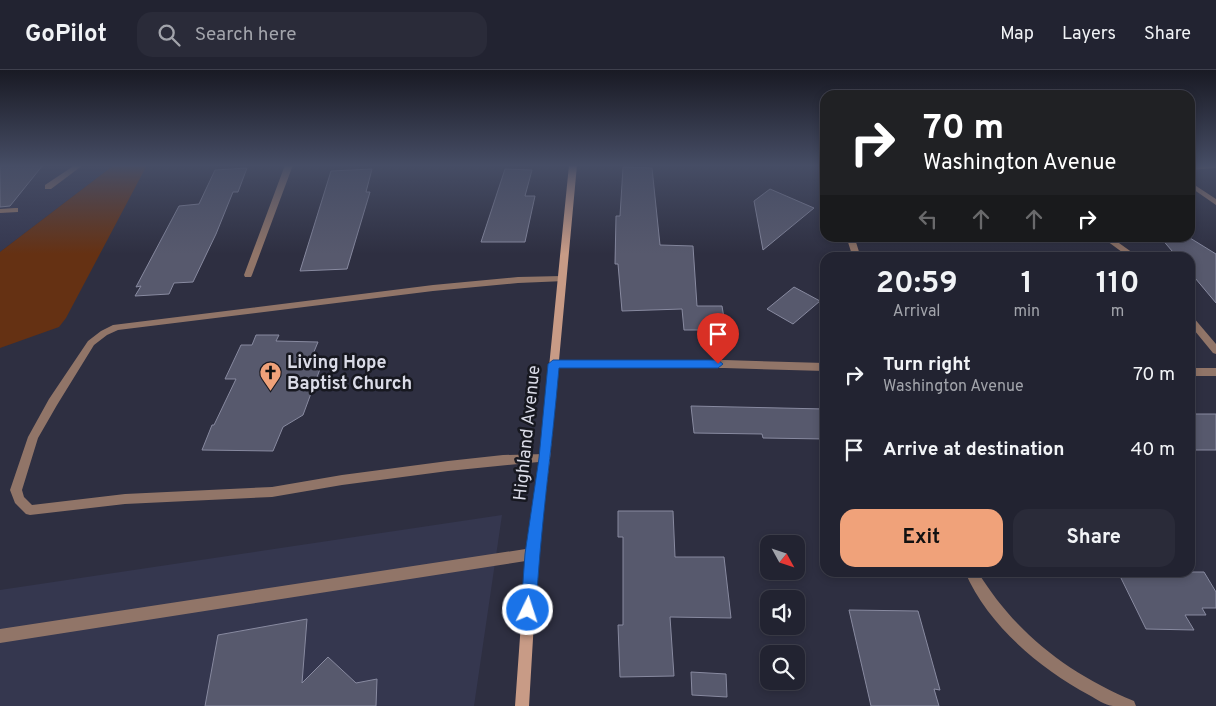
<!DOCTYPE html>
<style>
:root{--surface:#222331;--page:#2a2b39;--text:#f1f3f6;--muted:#a2a4ab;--line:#3f404d;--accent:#f0a27a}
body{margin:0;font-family:Overpass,sans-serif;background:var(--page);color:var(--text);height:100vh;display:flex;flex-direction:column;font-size:19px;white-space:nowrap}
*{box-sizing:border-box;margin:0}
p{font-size:16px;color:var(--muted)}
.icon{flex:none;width:28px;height:28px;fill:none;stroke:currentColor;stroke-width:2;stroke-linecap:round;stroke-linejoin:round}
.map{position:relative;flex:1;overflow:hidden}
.panel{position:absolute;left:820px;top:182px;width:375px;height:325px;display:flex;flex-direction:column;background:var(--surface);border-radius:15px;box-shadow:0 2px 8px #0003,0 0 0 1px var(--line)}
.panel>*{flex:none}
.hud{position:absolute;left:820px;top:20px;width:375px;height:152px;border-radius:15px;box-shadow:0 2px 8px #0003,0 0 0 1px var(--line);background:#202124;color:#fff;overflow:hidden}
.needle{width:32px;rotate:130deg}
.buttons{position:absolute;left:760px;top:465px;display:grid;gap:10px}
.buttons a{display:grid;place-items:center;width:45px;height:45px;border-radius:10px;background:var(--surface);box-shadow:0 2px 8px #0003,0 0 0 1px var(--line);font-size:25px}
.pin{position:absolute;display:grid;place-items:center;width:42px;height:42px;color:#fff;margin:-51px -21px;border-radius:50% 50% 50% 0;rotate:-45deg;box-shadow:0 0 5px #0007}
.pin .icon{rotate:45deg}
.me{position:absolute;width:55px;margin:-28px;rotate:4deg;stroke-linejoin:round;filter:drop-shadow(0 0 4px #0008)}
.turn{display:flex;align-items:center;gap:18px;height:105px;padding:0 20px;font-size:22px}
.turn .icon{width:65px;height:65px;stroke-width:2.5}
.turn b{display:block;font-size:35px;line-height:42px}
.lanes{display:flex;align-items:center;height:48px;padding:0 20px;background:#0003;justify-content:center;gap:25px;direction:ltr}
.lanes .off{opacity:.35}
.eta{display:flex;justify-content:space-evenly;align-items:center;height:85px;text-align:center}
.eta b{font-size:30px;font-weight:700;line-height:35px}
.cta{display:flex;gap:10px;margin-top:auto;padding:10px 20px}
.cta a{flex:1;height:58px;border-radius:15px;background:var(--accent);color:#111;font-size:20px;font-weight:700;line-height:58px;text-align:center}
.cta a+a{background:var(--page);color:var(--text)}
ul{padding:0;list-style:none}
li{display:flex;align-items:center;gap:15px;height:75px;padding:0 20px}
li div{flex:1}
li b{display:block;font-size:19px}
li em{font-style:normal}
header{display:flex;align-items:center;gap:30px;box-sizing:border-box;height:70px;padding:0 25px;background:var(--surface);border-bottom:1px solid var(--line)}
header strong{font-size:24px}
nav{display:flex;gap:28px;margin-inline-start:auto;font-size:18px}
.search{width:350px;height:45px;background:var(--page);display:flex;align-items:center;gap:12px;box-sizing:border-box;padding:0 18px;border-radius:15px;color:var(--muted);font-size:19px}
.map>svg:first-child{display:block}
</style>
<header>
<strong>GoPilot</strong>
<div class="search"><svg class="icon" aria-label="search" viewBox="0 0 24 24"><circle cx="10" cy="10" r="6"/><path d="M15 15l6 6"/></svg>Search here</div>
<nav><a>Map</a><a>Layers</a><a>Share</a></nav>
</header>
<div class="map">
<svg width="1216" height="636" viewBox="0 0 1216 636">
<rect width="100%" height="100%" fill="#2e2f41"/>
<path fill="#35374f" d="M0,95H114L0,182Z
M502,445L474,636H0V520Z"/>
<path fill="#653113" d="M114,95H147L66,248L59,257L0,278V182Z"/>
<path fill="#57596d" stroke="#888aa0" d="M0,95H43L10,136L0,137Z
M623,97L652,98L660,175L693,176L697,236H722L726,260H684L682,239L622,241L618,194H615L616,146H620Z
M247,98L238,122H233L216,164L193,212L174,213L169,224L135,226L141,216L136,217L179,136L199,134L215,100Z
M372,99L366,122H370L347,199L300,201L331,101Z
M505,99L532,100L525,126H535L525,172H481Z
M770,119L814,138L763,180L754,131Z
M1161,168H1190L1216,184V233L1190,202V188H1178Z
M794,217L820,231L793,254L767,239Z
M256,265H279L276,271L318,272L311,289L320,299L303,345L283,357L273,381L202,380L212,355H214L236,309H225L241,275H252Z
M691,336L825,339V369L763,368L762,364L694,363Z
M1190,344H1216V380H1190Z
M618,441H673L675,487H724L731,548L670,547L674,606L620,607L618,555H623V467H618Z
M1118,502H1204L1216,522V538H1202L1206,545H1185L1194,560L1146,559Z
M849,540L918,541L940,620L934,619L939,636H871Z
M307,549L302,613L328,587L356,613L377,609L376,636H205L218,565Z
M691,602L726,604L727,627L692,625Z"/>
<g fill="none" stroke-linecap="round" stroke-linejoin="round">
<path fill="#917568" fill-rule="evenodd" d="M75,95H83L51,119H45V115Z
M15,138H18V142L0,143V139Z
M562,206L565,207L566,209L565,211L518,213L433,221L118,260L107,265L94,275L57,335L38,368L22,420L24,427L32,435L125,424L272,417L342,405L448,391L503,385L545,384L549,385L550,388L549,391L448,401L342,415L272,427L125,434L30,445L26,444L15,433L10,420L28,367L49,329L88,271L101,261L113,255L433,215L518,207Z
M532,478L536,480L538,484L536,488L532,490L0,573V559Z"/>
<path fill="#917568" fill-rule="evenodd" d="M285,95H293L252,205L251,207H245L244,205Z
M1216,95V98L1190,100V96Z
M1190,112L1216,129V135L1190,117Z
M848,168H854L855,169L861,188H853L847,169Z
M1103,168H1112L1140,188H1130Z
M1190,246L1193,247L1216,274V284L1213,283L1190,255Z
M553,290H724L825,293V301L724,298H553L548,294Z
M1190,298H1216V306H1190Z
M965,502H978C1015,563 1069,604 1134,631L1136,636C1129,636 1120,636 1113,636C1105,635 1096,629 1089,625C1039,598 988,555 965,502Z"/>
<path fill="#c89b86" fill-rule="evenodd" d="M569,95H577L550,388L538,484L529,636H515L526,484L540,388Z"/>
</g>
<linearGradient id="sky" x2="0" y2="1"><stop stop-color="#191a24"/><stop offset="0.52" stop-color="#464d65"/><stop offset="1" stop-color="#464d65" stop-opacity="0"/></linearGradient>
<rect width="1216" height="184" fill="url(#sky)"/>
<path fill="#1a73e8" stroke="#114b97" d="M553,290H718L723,294L718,298H559C552,379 540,459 536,540L534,546L528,548L523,546L521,540L525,484L539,388L548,294Z"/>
<defs>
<symbol id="church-pin" viewBox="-11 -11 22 30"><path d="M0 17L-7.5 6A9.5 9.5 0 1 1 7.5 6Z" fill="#f0a27a" stroke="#171820"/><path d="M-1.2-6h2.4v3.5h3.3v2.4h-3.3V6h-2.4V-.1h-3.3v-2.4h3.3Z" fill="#111"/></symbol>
</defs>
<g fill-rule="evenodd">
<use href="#church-pin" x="258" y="290" width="25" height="34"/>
</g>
<g text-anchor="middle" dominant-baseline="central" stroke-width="5" stroke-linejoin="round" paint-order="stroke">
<g font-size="18" font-weight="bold" fill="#dadbe7" stroke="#171820" text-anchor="start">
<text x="287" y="293">Living Hope<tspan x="287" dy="21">Baptist Church</tspan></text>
</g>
<g font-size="18" fill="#dadbe7" stroke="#171820">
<text transform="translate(528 363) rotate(-84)">Highland Avenue</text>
</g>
</g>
</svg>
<div class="buttons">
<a><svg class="needle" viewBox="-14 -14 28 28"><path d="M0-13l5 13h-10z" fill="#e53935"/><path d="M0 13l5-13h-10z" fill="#a2a4ab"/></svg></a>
<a><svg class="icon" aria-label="sound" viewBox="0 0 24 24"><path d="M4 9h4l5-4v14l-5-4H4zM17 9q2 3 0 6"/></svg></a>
<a><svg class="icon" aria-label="search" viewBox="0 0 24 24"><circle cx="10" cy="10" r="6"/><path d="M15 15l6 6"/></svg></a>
</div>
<div class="pin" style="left:718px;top:294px;background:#d93025"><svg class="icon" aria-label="arrive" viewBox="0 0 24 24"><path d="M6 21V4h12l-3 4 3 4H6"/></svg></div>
<svg class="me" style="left:528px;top:540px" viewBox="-20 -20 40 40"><circle r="17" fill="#1a73e8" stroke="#fff" stroke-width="3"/><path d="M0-11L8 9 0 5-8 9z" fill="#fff"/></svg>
<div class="hud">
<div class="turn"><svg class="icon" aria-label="right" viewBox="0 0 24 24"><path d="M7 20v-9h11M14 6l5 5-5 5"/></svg><div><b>70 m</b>Washington Avenue</div></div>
<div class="lanes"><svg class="icon off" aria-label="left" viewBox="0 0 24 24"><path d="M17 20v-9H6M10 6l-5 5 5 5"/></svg><svg class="icon off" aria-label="ahead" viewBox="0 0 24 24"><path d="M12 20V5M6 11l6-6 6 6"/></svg><svg class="icon off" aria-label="ahead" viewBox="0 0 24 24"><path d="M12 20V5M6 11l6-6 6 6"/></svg><svg class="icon" aria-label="right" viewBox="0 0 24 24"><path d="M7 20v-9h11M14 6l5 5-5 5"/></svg></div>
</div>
<section class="panel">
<div class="eta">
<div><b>20:59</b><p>Arrival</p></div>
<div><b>1</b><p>min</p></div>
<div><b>110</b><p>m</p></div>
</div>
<ul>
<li><svg class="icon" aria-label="right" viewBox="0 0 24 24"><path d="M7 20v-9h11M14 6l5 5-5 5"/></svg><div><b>Turn right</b><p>Washington Avenue</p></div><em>70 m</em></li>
<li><svg class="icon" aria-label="arrive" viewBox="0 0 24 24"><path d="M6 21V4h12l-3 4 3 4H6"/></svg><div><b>Arrive at destination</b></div><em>40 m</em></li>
</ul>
<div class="cta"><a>Exit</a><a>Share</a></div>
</section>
</div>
